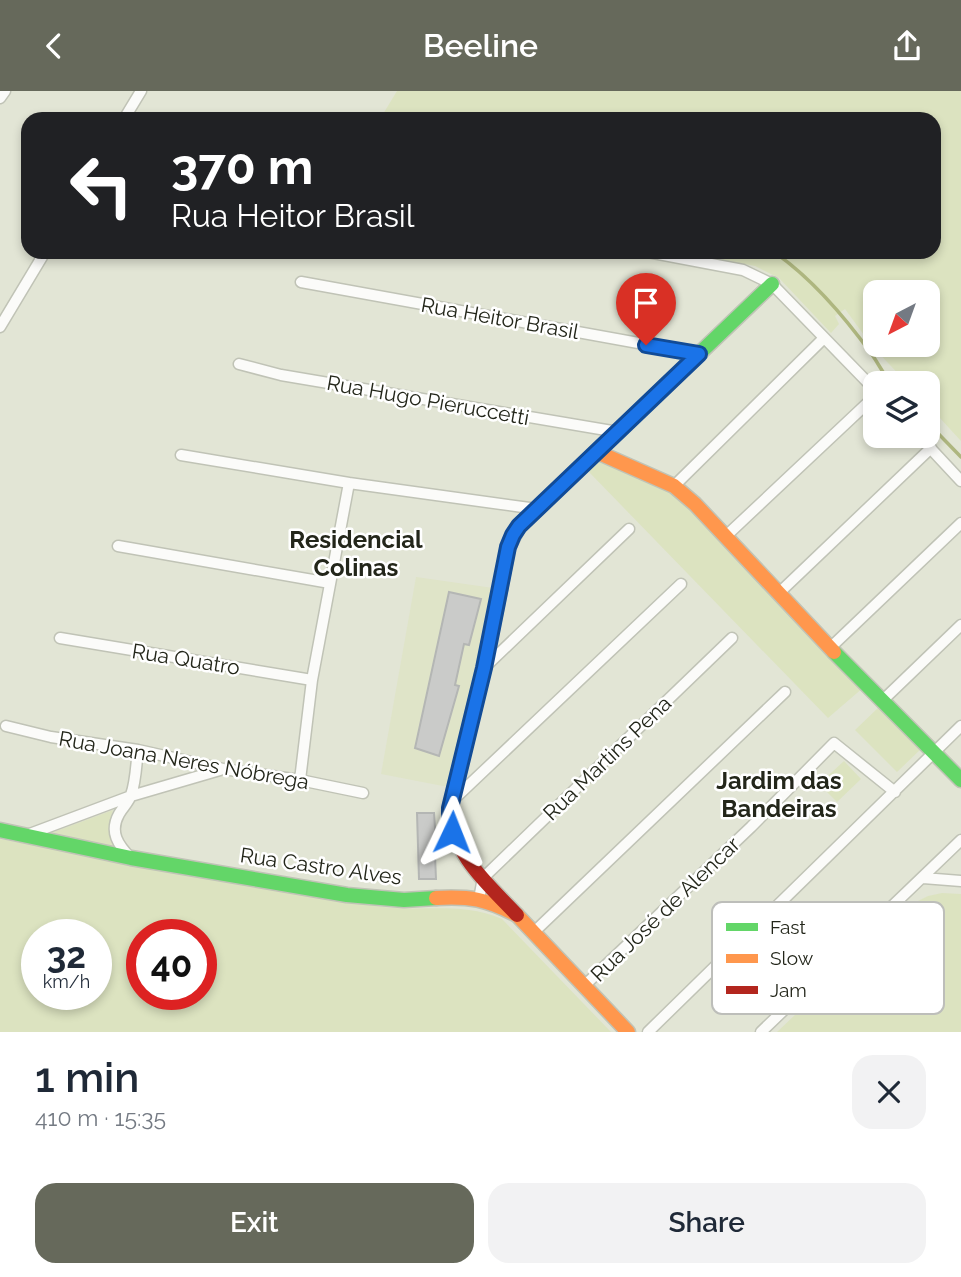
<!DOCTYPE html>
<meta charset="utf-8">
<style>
:root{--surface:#fff;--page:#f2f2f3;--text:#1f2937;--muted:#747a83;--accent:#66695b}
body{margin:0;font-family:Raleway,sans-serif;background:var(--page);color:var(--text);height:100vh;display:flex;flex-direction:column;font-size:26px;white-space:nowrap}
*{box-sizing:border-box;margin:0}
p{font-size:23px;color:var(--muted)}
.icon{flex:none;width:38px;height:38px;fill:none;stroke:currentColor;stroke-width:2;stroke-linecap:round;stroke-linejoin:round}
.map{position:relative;height:941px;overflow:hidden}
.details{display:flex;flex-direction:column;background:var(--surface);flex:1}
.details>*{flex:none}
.hud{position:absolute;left:21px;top:21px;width:920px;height:147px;border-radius:21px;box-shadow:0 4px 10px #0003;background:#202124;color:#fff;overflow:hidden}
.needle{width:46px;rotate:221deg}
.controls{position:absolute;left:863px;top:189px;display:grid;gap:14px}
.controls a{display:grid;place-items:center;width:77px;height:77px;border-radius:14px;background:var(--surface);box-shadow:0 4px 10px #0003;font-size:35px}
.speed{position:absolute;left:21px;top:828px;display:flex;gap:14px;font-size:35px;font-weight:700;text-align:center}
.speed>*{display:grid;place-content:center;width:91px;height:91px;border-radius:50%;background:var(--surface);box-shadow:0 4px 10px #0003;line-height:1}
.speed small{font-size:18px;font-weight:400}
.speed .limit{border:10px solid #d22;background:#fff;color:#111}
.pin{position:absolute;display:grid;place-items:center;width:60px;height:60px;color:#fff;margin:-72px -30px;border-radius:50% 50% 50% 0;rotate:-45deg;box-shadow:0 0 7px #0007}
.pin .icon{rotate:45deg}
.me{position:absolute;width:77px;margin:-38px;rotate:2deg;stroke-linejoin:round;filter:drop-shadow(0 0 5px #0008)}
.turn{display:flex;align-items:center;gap:24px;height:147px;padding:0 35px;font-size:32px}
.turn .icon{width:91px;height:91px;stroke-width:2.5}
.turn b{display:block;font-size:49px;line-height:60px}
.round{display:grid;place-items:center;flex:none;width:74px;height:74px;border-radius:21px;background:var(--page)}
.headline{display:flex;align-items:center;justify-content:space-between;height:119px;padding:0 35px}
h1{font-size:42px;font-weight:600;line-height:52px}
.button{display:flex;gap:14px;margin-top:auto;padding:14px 35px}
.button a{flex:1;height:80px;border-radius:21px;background:var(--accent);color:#fff;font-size:28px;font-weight:600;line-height:80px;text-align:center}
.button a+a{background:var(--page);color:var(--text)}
header{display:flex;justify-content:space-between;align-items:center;height:91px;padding:0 35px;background:var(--accent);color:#fff;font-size:32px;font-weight:600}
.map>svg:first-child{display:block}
</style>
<header><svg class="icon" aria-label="back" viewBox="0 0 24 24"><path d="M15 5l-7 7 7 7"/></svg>Beeline<svg class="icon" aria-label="share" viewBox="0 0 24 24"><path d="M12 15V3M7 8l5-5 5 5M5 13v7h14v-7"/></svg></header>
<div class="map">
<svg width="961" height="941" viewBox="0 0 961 941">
<rect width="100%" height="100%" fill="#e2e5d5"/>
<path fill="#dfe4c8" d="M416,486L493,497L448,696L381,683Z"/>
<path fill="#dce3c0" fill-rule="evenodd" d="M397,0H961V350L928,314V292H907L872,255L845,218L835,225L839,233L831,242L779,187L755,175L682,161H934V28H380ZM928,201V254H875V201Z
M607,370L686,409L864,596L828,627L588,380L597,371Z
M880,615L922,657L897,681L855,639Z
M844,670L861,688L837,711L819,693Z
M113,719C108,734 107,744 116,757L51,742Z
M0,748C125,770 250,795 376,815C419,822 460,810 502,828L611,941H0ZM37,844H96V903H37ZM142,844H201V903H142Z
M942,802L961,803V941H777L912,813L928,805Z"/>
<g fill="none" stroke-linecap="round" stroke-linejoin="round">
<path stroke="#aeb67f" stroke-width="3.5" d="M774,161C813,188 845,226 873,265C879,274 884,284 891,292
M928,332L961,366"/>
</g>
<path fill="#cacbc9" stroke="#b4b6b4" stroke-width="2" d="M449,501L481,508L469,554L464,553L455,594L459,595L439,665L415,657Z
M417,722H434L436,751H439L440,764H435L436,788H419Z"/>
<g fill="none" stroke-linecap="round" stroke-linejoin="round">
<defs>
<path id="street" d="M0,7L5,0
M124,28L141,0
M648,161L743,179L772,193L875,299
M301,191L699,263
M0,236L45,161
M239,273L281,284L618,341
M919,345L961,390
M181,364L349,392L537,418
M674,395L824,247
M726,445L875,305
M118,455L330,492
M779,502L931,357
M60,547L312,589
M830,557L961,432
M484,577L629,438
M882,610L961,534
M6,635L51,646L138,659L223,678L300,689L363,702
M300,689L312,589L349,392
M452,710L681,493
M27,744L131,705L220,679
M131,767C118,754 109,741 119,723C123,716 129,711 131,704C136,690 136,674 138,659
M923,787L961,790
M479,808L483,787L732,547
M534,841L785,601
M585,894L751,736L834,652L895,701
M648,941L961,635
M761,941L961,749"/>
<path id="fast" d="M500,498L508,456L519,435L772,193
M834,561L961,689
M0,739L131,767L347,804L404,809L436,807"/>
<path id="slow" d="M597,361L674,395L695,413L834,561
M436,807C470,805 486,808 517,824L628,941"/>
<path id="jam" d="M500,498L484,577L450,717C453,765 486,791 517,824"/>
</defs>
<use href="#street" stroke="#c0c3b6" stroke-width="13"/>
<use href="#fast" stroke="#c0c3b6" stroke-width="17"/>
<use href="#slow" stroke="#c0c3b6" stroke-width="17"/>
<use href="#jam" stroke="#c0c3b6" stroke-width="17"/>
<use href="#street" stroke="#fbfbf9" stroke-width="10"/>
<use href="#fast" stroke="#63d668" stroke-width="14"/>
<use href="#slow" stroke="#ff974d" stroke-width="14"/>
<use href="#jam" stroke="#b3261e" stroke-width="14"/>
</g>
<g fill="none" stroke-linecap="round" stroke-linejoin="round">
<defs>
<path id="route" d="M452,741L450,731V717L484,577L508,456L513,444L519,435L699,263L646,254"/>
</defs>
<use href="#route" stroke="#114b97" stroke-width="18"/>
<use href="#route" stroke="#1a73e8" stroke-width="12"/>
</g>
<g text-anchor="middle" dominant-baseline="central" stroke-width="5" stroke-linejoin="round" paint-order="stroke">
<g font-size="21" fill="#23261a" stroke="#fff">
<text transform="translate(500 227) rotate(10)">Rua Heitor Brasil</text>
<text transform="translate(428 309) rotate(10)">Rua Hugo Pieruccetti</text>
<text transform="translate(186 568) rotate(9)">Rua Quatro</text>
<text transform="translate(607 667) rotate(-44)">Rua Martins Pena</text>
<text transform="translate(184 669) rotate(10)">Rua Joana Neres Nóbrega</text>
<text transform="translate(321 775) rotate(8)">Rua Castro Alves</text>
<text transform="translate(665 818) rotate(-44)">Rua José de Alencar</text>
</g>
<g font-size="24" font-weight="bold" fill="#23261a" stroke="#fff">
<text x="356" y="448">Residencial<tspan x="356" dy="28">Colinas</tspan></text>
<text x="779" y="689">Jardim das<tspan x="779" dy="28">Bandeiras</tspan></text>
</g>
</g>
<rect x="712" y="811" width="232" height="112" rx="10" fill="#fff" stroke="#bdbeba" stroke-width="2"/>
<rect x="726" y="832" width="32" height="8" fill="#63d668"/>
<rect x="726" y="863" width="32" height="9" fill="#ff974d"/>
<rect x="726" y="895" width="32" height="8" fill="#b3261e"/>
<g font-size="19" fill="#23261a">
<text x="770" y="843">Fast</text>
<text x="770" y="874">Slow</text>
<text x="770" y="906">Jam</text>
</g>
</svg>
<div class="controls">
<a><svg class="needle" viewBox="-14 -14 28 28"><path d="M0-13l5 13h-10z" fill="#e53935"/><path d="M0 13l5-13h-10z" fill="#747a83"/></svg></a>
<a><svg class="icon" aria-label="layers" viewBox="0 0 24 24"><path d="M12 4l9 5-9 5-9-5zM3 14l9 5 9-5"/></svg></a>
</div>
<div class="speed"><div>32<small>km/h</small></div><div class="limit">40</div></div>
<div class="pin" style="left:646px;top:254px;background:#d93025"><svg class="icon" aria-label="arrive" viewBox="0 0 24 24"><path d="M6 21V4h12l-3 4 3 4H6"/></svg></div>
<svg class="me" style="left:452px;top:741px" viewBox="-20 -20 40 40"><path d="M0-17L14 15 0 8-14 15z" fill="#1a73e8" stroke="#fff" stroke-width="4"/></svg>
<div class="hud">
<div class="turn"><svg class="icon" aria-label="left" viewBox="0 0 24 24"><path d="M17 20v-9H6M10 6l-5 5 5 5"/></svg><div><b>370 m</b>Rua Heitor Brasil</div></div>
</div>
</div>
<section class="details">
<div class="headline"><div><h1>1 min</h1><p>410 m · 15:35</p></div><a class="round"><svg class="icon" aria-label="close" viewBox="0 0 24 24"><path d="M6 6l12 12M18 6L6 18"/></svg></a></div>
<div class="button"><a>Exit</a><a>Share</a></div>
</section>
